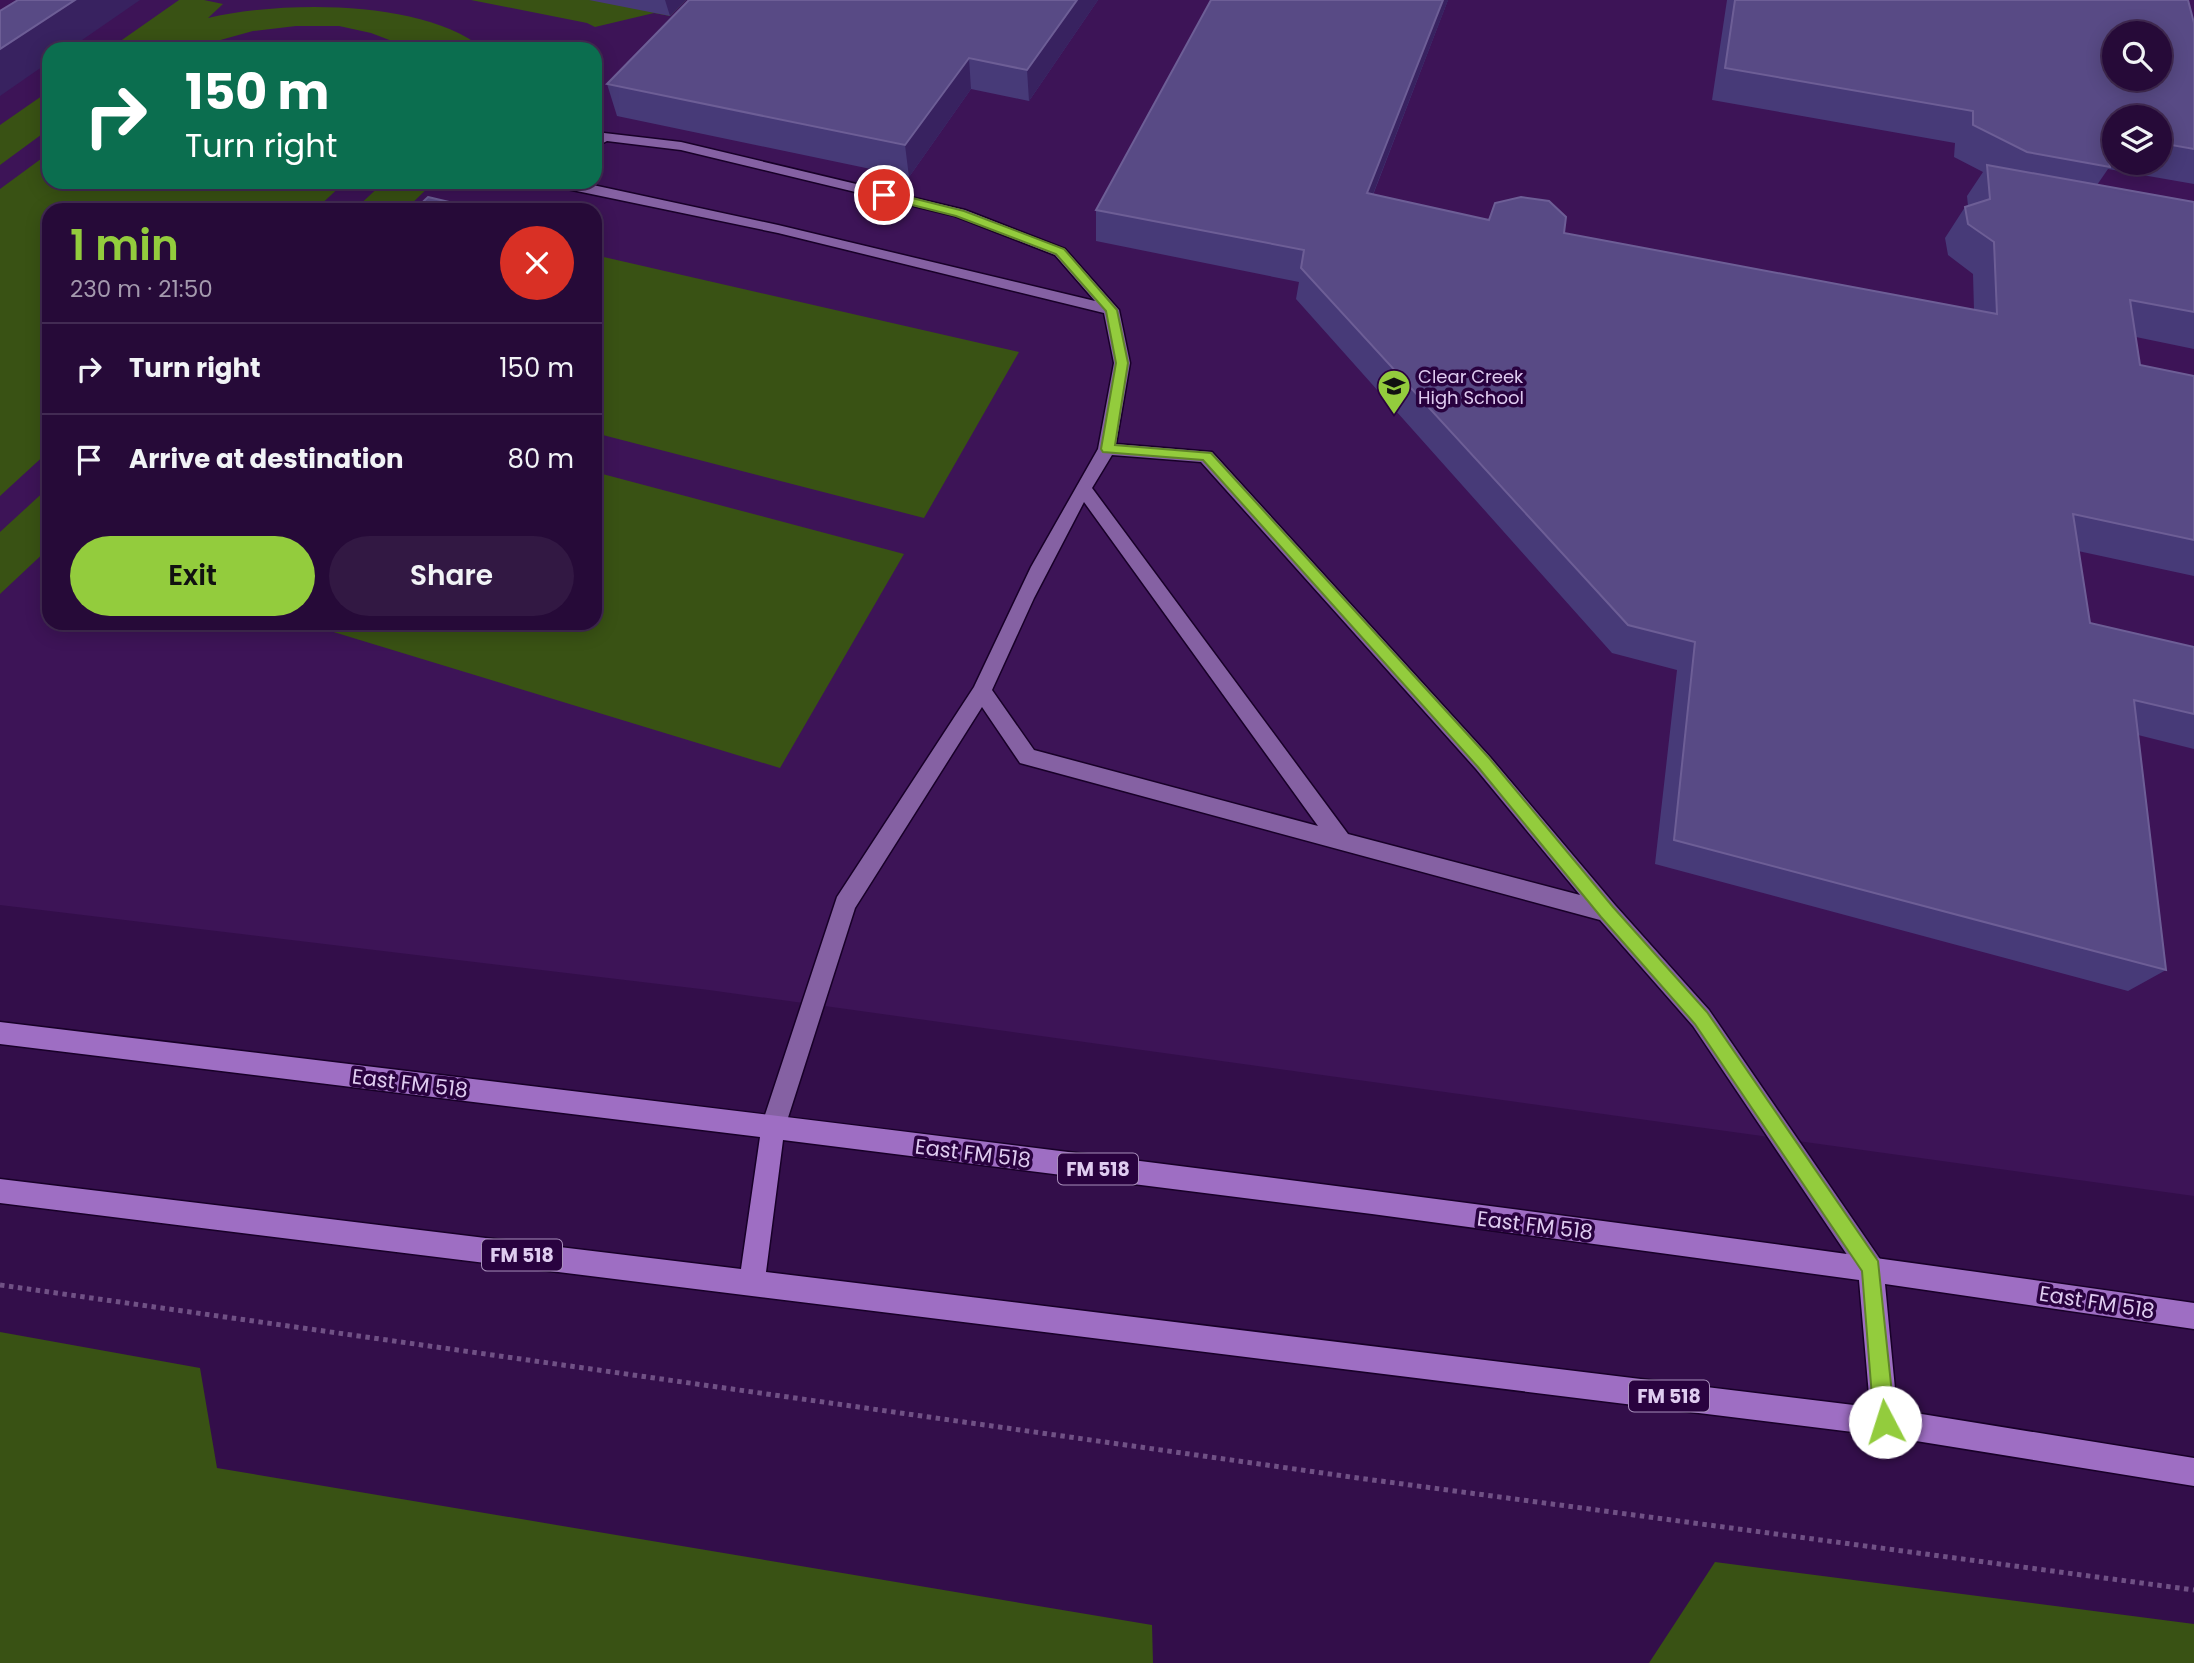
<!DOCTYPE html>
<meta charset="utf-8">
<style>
:root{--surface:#260a38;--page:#321843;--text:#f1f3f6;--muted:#a49aae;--line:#422b53;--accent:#93cc3d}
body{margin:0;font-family:Poppins,sans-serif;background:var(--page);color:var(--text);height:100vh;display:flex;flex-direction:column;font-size:26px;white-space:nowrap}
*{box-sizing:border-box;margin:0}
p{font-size:23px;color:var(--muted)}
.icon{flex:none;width:38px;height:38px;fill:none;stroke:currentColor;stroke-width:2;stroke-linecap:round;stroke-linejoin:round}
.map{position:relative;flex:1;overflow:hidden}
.drawer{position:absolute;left:42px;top:203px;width:560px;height:427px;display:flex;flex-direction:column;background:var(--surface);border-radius:21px;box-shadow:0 4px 18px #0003,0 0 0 2px var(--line)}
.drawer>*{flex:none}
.guide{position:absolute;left:42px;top:42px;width:560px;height:147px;border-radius:21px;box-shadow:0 4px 18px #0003,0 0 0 2px var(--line);background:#0b6e4f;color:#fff;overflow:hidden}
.buttons{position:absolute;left:2102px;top:21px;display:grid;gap:14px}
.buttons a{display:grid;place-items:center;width:70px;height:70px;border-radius:50%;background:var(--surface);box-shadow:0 4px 18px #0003,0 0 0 2px var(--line);font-size:35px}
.pin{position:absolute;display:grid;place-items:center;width:60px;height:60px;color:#fff;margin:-30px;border:4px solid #fff;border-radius:50%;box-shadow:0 2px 7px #0007}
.me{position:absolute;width:77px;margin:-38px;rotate:355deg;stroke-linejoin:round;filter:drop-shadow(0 0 5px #0008)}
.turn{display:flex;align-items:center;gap:24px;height:147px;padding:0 28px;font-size:32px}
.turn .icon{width:91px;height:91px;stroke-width:2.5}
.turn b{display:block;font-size:49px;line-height:60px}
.round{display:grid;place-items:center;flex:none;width:74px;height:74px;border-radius:37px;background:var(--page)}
.summary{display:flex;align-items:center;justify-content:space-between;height:119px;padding:0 28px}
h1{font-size:42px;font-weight:600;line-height:52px;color:var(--accent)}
.primary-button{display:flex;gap:14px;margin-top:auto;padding:14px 28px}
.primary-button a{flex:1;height:80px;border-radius:42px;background:var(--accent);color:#111;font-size:28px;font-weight:600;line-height:80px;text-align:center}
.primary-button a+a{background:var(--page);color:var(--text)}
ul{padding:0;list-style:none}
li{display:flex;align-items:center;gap:21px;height:91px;padding:0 28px;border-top:2px solid var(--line)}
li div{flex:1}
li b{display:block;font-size:26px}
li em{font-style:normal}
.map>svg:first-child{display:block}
</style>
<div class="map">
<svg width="2194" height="1663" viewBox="0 0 2194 1663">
<rect width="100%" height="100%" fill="#330e4a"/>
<path fill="#3d1457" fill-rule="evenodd" d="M0,0H2194V1196L709,990L0,905ZM2114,33H2160V79H2114ZM49,49H595V182H49ZM2114,117H2160V163H2114ZM49,210H595V623H49Z"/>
<path fill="#395214" d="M179,0H204L223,4L208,18C286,0 424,0 484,49H413L371,33L339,26H296L253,31L188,49H109Z
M471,0H686L670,16L654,13L595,27L587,23Z
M49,91V129L0,165V125Z
M49,153V182H345L315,210H49V451L0,496V189Z
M384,182H434L405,210H354Z
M595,255L1019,352L924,518L595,433Z
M595,472L904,554L780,768L304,623H595Z
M49,487V548L0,594V532Z
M0,1332L200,1368L217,1468L1152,1625L1153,1663H0Z
M1715,1562L2194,1624V1663H1649Z"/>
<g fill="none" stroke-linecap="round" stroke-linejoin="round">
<defs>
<path id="minor" d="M604,133L681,142L965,210L1065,249L1119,310L1130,363L1116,444L1212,452L1490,757L1615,905L1709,1010L1880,1259L1884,1268L1880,1277L1871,1281L1862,1277L1693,1026L1600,920L1020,763L982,707L855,908L785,1127L781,1135L773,1139L765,1135L761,1127L837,897L974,687L1031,567L1098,449L1114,363L1104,313L778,233L572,190L567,189L565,182H579L778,225L1095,301L1055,255L955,216L681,150L607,141L595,147V137ZM1112,455L1201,462L1476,769L1580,895L1348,834L1092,488ZM1084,502L1318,826L1034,750L992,690L1034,598Z"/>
<path id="major" d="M0,1022C732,1110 1465,1197 2194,1303V1329L1885,1284L1897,1410L2194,1458V1486L1885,1436L0,1203V1179L741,1269L760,1137L0,1044ZM783,1140L1372,1214L1859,1280L1870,1407L766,1272Z"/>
</defs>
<use href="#minor" stroke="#180028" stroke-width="3"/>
<use href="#major" stroke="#180028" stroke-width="3"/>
<path stroke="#705185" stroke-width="5" stroke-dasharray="4.5 4.5" stroke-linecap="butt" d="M0,1285L1358,1478L2194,1590"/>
<use href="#minor" fill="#8561a3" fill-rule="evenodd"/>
<use href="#major" fill="#9e6ec3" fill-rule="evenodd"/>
</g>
<path fill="#473a78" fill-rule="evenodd" d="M589,0H686L670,16Z
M689,0H1098L1029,101L971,89L909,177L617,116L607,84Z
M1448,0L1373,195L1489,220L1974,310L1973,274L1948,255L1945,238L1965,207L1968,206L1967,196L1983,172L1954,157L1955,143L1712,100L1727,0H2188L2194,23V184L2108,169L2097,185L2194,202V349L2136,337L2140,365L2194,376V576L2078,551L2090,623L2194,647V749L2138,735L2166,970L2128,991L1655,864L1677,670L1612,653L1296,299L1299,282L1096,241V210ZM2114,117H2160V163H2114Z"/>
<path fill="#382260" d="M75,0H140L69,49H49V62L0,96V49Z
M665,0H686L670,16Z
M1077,0H1098L1029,101L1027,70Z
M1443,0H1448L1361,225L1367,193Z
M969,58L971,89L909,177L905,145Z"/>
<path fill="#584a85" stroke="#6d5e96" stroke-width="2" fill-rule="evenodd" d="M18,0H75L0,49V11Z
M689,0H1077L1027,70L969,58L905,145L607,84Z
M1211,0H1443L1367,193L1489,220L1495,203L1521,197L1549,201L1566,217L1564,233L1997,314L1994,242L1968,224L1965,207L1990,199L1987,165L2194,202V312L2130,300L2140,365L2194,376V540L2073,514L2090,623L2194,647V714L2134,700L2166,970L1674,840L1695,642L1628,625L1301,268L1304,250L1096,210Z
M1735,0H2188L2194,23V149L2160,143V117H2114V135L2106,134L2110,167L2027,152L1973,125V111L1725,68ZM2114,33H2160V79H2114Z
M428,197L483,210H414Z"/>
<path fill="#93cc3d" stroke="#608528" stroke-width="2" d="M884,191L964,211L1064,249L1117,310L1128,363L1115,445L1211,453L1489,758L1613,907L1707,1012L1878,1261L1895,1422L1892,1429L1885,1432L1877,1429L1874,1422L1862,1271L1695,1024L1601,917L1478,767L1203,460L1103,452L1101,449L1116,363L1106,311L1056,254L956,216L880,197V192Z"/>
<defs>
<symbol id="school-pin" viewBox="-11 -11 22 30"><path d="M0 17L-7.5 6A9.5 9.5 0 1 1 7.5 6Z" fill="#93cc3d" stroke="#29023f"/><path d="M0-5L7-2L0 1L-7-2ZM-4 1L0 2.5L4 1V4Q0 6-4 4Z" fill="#111"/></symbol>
</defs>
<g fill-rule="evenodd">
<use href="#school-pin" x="1375" y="367" width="38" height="52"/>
</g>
<g text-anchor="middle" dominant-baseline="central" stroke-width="7" stroke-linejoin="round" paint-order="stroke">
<g font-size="18" fill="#dfccf0" stroke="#29023f" text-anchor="start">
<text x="1418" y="376">Clear Creek<tspan x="1418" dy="21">High School</tspan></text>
</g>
<g fill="#29023f" stroke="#a88fbb" stroke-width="2">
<rect x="1058" y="1153.5" width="80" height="31" rx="5"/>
<rect x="482" y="1239.5" width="80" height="31" rx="5"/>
<rect x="1629" y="1380.5" width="80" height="31" rx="5"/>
</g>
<g font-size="19" font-weight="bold" fill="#dfccf0">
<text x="1098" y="1169">FM 518</text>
<text x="522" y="1255">FM 518</text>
<text x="1669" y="1396">FM 518</text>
</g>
<g font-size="21" fill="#dfccf0" stroke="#29023f">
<text transform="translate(410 1083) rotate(7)">East FM 518</text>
<text transform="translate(973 1153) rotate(7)">East FM 518</text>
<text transform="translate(1535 1225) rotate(7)">East FM 518</text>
<text transform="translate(2097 1302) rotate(9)">East FM 518</text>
</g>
</g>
</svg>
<div class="buttons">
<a><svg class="icon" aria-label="search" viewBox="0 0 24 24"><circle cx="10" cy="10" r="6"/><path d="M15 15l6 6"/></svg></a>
<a><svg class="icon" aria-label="layers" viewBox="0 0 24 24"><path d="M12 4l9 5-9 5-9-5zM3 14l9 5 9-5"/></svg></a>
</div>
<div class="pin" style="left:884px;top:195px;background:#d93025"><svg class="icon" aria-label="arrive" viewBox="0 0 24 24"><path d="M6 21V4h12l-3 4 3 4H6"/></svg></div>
<svg class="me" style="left:1885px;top:1422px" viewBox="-20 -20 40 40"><circle r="19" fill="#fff"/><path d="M0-13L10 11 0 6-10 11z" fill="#93cc3d"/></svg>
<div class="guide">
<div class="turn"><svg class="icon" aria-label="right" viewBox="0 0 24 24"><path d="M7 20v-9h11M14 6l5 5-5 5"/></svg><div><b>150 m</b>Turn right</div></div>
</div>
<section class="drawer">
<div class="summary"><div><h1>1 min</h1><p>230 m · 21:50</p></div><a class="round" style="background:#d93025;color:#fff"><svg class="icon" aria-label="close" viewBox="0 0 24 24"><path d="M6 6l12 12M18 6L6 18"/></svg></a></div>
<ul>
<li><svg class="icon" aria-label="right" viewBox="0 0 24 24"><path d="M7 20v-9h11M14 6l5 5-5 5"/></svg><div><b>Turn right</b></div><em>150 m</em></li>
<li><svg class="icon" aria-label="arrive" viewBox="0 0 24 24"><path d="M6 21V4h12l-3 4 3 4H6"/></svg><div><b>Arrive at destination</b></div><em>80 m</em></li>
</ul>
<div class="primary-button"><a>Exit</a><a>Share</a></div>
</section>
</div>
